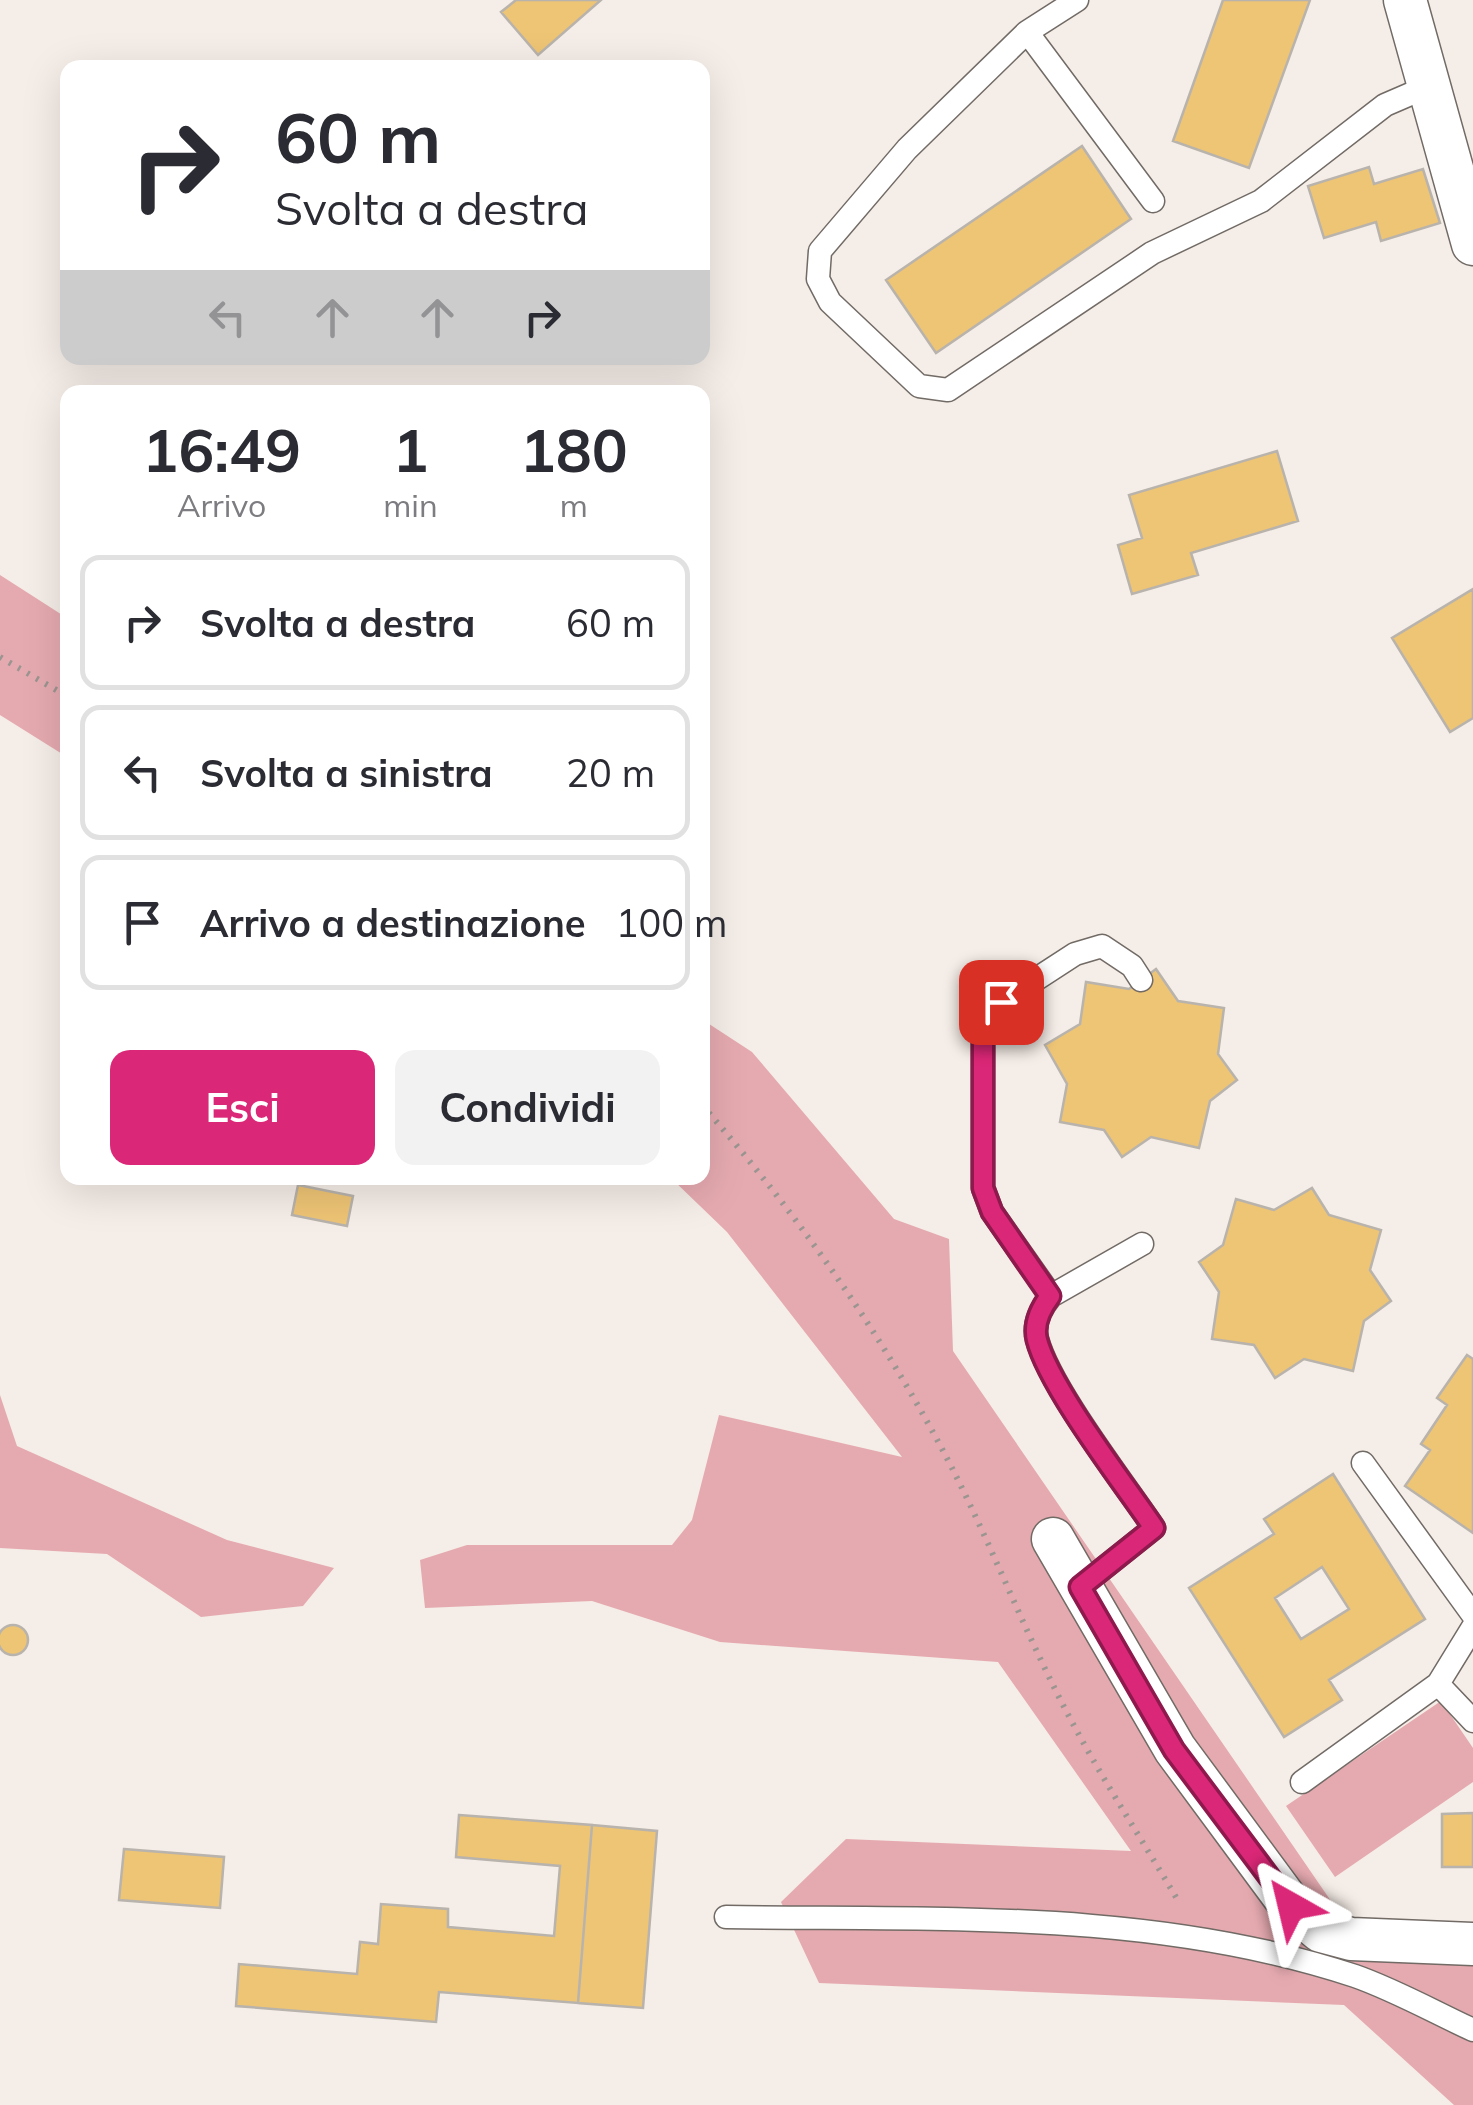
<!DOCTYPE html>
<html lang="it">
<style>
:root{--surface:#fff;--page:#f2f2f3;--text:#2b2b33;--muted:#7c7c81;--line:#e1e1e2;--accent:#db2777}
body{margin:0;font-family:Mulish,sans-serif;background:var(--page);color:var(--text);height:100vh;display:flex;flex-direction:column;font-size:38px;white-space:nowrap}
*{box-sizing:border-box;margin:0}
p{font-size:32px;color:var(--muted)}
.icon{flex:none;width:55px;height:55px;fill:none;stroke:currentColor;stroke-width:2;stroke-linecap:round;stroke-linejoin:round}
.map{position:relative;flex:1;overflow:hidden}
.details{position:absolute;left:60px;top:385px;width:650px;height:800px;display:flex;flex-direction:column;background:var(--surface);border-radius:20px;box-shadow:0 10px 40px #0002}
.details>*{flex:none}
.hud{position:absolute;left:60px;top:60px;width:650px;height:305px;border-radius:20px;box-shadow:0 10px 40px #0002;background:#fff;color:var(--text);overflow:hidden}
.pin{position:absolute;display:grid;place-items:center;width:85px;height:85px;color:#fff;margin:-42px;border-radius:20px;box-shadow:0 5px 15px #0006}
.me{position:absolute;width:110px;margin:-55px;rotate:323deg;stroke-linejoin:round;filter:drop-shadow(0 0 8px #0008)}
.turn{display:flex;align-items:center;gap:35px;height:210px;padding:0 50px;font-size:45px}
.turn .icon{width:130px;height:130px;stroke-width:2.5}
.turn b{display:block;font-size:70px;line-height:85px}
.lanes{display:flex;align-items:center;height:95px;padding:0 50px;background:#0003;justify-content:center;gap:50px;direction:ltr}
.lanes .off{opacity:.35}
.eta{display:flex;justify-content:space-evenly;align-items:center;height:170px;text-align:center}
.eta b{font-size:60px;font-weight:700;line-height:70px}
.cta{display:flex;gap:20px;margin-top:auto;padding:20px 50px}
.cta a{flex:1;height:115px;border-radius:20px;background:var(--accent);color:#fff;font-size:40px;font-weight:700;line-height:115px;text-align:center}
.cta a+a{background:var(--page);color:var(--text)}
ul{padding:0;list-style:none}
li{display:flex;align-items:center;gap:30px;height:135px;margin:0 20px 15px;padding:0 30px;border:5px solid var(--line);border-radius:20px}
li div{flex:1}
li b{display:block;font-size:38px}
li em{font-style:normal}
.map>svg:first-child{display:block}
</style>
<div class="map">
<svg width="1473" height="2105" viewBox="0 0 1473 2105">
<rect width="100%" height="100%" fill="#f5ede7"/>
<path fill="#e5aab0" d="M0,575L67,618V757L0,715Z
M703,1020L752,1052L894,1219L949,1239L953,1351L1333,1904L1339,1957L1473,1964V2105H1454L1344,2005L819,1983L781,1902L846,1839L1131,1851L998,1662L720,1642L592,1601L425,1608L420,1560L467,1545H672L692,1520L719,1415L902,1457L727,1232L671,1178H702Z
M0,1395L17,1446L227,1540L334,1568L303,1606L201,1617L107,1554L0,1548Z
M1441,1701L1473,1748V1782L1335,1877L1286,1806Z"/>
<path fill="#eec475" stroke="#b8b3ac" stroke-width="2.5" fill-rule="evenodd" d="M516,0H601L538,55L501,12Z
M1223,0H1310L1249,168L1173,141Z
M1082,146L1131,219L936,353L886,280Z
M1369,167L1374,184L1423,169L1440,223L1381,241L1376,222L1324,238L1308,186Z
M1277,451L1298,521L1191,553L1198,575L1132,594L1118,545L1142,538L1129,495Z
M1473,589V718L1450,732L1392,638Z
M1156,969L1178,1001L1224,1008L1218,1054L1237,1080L1210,1101L1199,1148L1151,1137L1122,1157L1104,1130L1060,1122L1067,1084L1045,1045L1080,1024L1086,982L1129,989Z
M298,1185L353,1196L347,1226L292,1215Z
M1312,1188L1329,1215L1381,1230L1370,1270L1391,1301L1364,1321L1353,1371L1304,1359L1275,1378L1254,1345L1212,1339L1219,1292L1199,1262L1223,1245L1236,1199L1274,1210Z
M1467,1355L1473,1359V1533L1405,1486L1430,1450L1421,1444L1447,1405L1437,1398Z
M1333,1474L1425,1619L1329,1680L1342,1700L1284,1737L1189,1588L1274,1534L1264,1519ZM1322,1567L1349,1609L1301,1639L1275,1598Z
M-2 1640a15 15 0 1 1 30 0a15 15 0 1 1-30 0Z
M1473,1813V1867H1442V1814Z
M459,1815L592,1825L578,2003L439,1992L436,2022L236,2006L239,1964L357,1974L360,1942L378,1944L381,1904L448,1909V1927L554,1936L560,1866L456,1857Z
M592,1825L657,1831L643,2008L578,2003Z
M124,1849L224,1857L220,1908L119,1900Z"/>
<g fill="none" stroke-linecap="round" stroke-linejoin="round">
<defs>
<path id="lane" d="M1077,0L1027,32L907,149L820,251L818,279L830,302L919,386L948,390L1152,253L1261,201L1385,105L1429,86
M1027,32L1153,201
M1051,1296L992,1212L983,1188V1029L1001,1002L1075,954L1102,946L1132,966L1141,980
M1363,1463L1473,1615
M1080,1587L1154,1528C1124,1483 1050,1388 1037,1339C1033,1324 1041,1308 1051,1296L1142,1244
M1438,1684L1473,1721
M1302,1782L1438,1684L1473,1627
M726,1917C936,1920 1153,1909 1355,1976C1395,1990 1434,2012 1473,2030"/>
<path id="street" d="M1405,0L1473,244
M1053,1539L1175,1749L1291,1906L1321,1931L1351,1939L1473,1944"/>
</defs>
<use href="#lane" stroke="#716a65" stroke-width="25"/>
<use href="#street" stroke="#716a65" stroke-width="45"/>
<path stroke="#9b9591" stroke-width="6" stroke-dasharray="2.5 8" stroke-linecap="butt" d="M0,657L68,697
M702,1105C794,1210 875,1324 941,1447C985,1529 1018,1617 1061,1701C1096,1770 1140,1836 1180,1904"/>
<use href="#lane" stroke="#fff" stroke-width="22"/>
<use href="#street" stroke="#fff" stroke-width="42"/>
</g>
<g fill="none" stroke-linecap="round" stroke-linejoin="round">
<defs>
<path id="route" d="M1001,1002L983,1028V1188L992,1212L1050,1296C1041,1308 1033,1324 1037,1340C1049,1387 1124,1484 1154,1528L1080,1587L1174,1750L1291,1906"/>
</defs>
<use href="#route" stroke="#8e194d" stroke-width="25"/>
<use href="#route" stroke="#db2777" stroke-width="18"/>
</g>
</svg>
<div class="pin" style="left:1001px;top:1002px;background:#d93025"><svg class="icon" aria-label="arrive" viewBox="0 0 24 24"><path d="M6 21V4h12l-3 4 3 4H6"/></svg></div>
<svg class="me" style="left:1291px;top:1906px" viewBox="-20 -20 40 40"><path d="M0-17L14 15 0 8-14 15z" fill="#db2777" stroke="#fff" stroke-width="4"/></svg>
<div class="hud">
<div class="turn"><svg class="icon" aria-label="right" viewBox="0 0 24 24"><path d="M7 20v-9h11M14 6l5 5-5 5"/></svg><div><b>60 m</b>Svolta a destra</div></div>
<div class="lanes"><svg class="icon off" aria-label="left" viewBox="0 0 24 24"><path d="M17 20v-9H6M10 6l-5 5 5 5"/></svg><svg class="icon off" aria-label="ahead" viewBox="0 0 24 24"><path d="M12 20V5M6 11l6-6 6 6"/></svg><svg class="icon off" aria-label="ahead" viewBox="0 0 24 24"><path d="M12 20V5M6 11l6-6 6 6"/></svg><svg class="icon" aria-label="right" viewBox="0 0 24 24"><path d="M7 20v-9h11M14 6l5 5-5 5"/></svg></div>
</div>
<section class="details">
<div class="eta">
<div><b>16:49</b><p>Arrivo</p></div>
<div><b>1</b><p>min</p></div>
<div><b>180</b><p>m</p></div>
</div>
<ul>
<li><svg class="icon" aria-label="right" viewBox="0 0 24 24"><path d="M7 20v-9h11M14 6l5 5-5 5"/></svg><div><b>Svolta a destra</b></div><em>60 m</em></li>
<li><svg class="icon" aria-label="left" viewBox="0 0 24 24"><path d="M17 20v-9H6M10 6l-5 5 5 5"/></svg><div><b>Svolta a sinistra</b></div><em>20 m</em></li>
<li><svg class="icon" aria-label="arrive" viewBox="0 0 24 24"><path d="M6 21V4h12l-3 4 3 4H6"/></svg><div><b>Arrivo a destinazione</b></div><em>100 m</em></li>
</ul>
<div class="cta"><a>Esci</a><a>Condividi</a></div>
</section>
</div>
